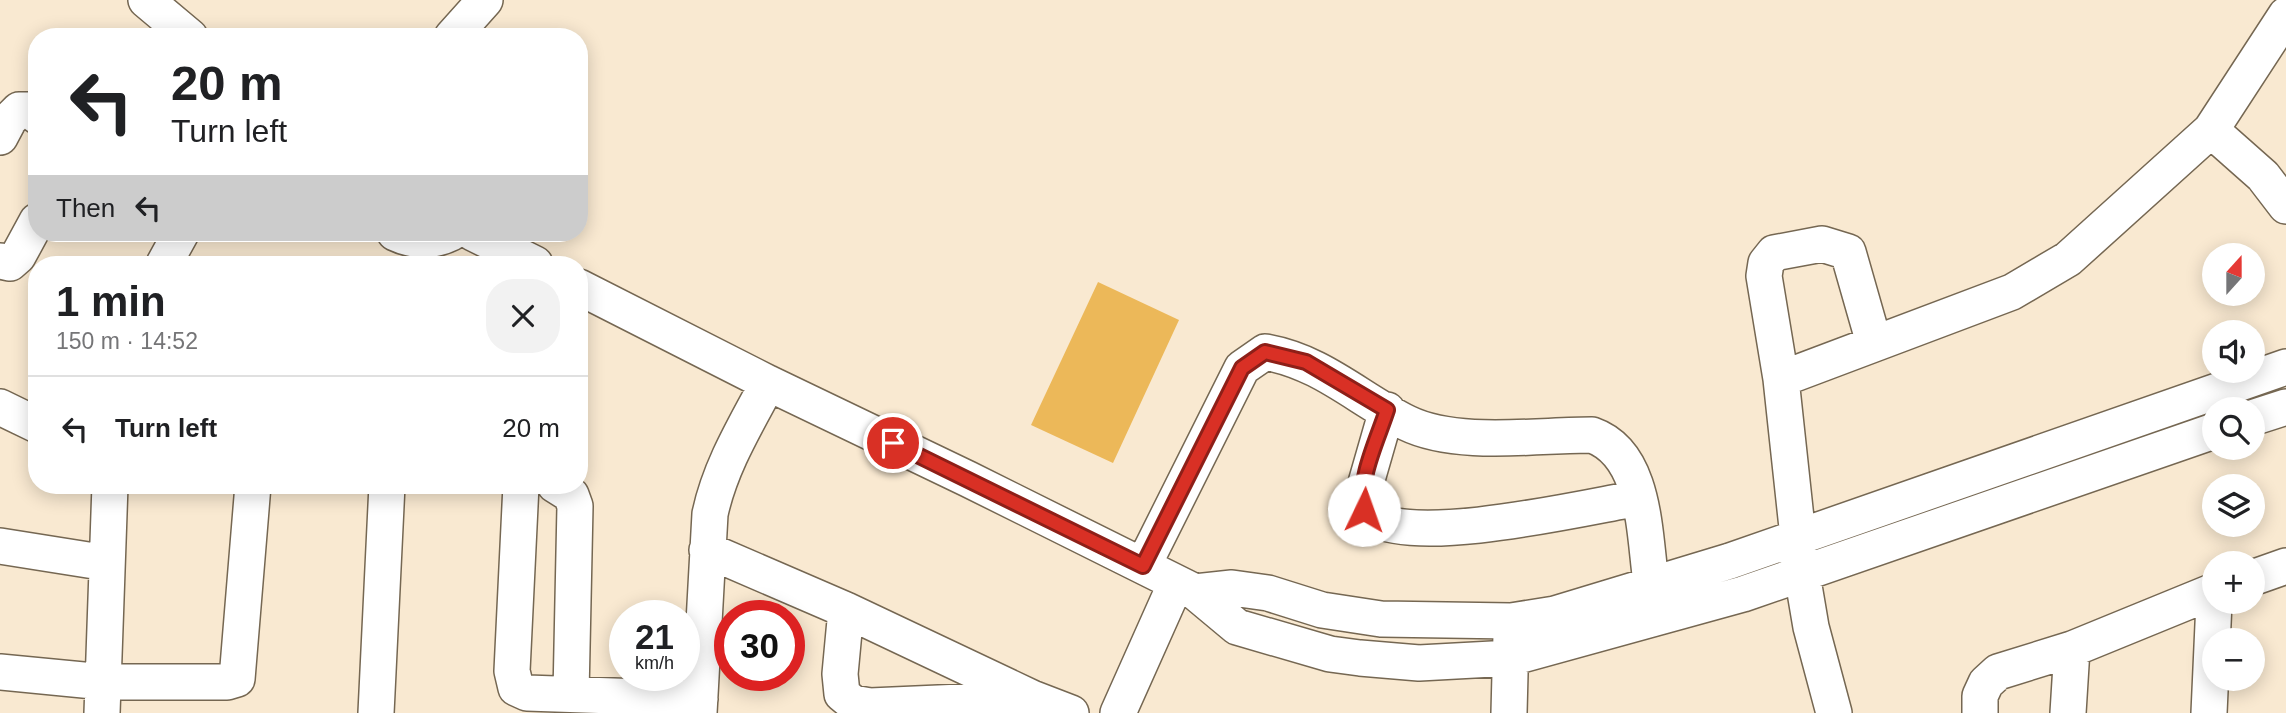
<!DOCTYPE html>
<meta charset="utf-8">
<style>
:root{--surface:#fff;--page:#f2f2f2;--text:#202124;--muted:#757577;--line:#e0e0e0}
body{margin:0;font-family:Helvetica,sans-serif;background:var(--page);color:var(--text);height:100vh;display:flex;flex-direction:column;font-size:26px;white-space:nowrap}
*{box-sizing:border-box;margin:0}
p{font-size:23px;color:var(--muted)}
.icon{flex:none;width:38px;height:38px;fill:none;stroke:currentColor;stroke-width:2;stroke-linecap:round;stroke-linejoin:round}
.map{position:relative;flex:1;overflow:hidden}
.drawer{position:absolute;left:28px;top:256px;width:560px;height:238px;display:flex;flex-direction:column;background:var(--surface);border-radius:28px;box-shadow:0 4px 18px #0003}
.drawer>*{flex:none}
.hud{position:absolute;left:28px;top:28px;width:560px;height:214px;border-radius:28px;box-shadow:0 4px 18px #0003;background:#fff;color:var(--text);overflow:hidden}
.needle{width:46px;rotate:21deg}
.buttons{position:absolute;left:2202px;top:243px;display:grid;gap:14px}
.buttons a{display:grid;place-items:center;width:63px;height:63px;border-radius:50%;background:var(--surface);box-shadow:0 4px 18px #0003;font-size:35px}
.speed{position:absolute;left:609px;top:600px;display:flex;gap:14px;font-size:35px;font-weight:700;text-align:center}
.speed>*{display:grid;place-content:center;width:91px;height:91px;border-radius:50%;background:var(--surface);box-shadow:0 4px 18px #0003;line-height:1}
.speed small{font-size:18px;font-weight:400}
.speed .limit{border:10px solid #d22;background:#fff;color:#111}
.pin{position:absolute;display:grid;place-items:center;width:60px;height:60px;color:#fff;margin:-30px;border:4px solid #fff;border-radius:50%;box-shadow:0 2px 7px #0007}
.me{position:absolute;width:77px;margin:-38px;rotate:3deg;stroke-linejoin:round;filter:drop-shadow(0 0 5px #0008)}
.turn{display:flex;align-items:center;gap:24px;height:147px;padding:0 28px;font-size:32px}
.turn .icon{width:91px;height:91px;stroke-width:2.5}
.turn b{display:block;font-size:49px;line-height:60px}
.then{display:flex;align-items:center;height:66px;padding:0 28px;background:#0003;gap:14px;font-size:26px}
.round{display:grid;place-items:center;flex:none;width:74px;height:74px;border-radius:28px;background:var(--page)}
.summary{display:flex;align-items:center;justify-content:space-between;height:119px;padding:0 28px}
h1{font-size:42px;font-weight:700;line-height:52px}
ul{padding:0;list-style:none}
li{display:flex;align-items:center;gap:21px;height:105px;padding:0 28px;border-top:2px solid var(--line)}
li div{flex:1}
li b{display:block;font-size:26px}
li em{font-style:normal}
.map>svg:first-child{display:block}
</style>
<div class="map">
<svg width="2286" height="713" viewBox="0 0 2286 713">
<rect width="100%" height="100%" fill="#f9e9d1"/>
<path fill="#ecb859" d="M1098,282L1179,320L1113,463L1031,425Z"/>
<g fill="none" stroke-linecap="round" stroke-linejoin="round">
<defs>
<path id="minor" d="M146,0L190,37
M452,37L485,0
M2211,130L2263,176L2286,206
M0,137L9,120L19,110H30L37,116
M395,233C414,242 433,242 451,233
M473,233L535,264
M0,261L10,263L18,256L37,221
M164,264L181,233
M579,287L768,383L968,479L1195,592L1237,627L1330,654L1360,658L1419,663L1511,658L1743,594L2214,431
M1781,379L2012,292L2068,259L2211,130L2286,15
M0,407L37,425
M1387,410L1362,497C1363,506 1365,515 1374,519C1424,545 1581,508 1639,498
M2252,418L2286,407
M521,485L512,671L516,688L527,693L700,699
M555,485L571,495L575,506L571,694
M0,546L107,563
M707,550L846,610L1032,698L1071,713
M1143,566L1242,368L1265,352C1322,362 1357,398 1407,423C1456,447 1537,435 1592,435C1646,454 1644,534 1651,582
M2252,578L2286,566
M1195,592L1232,588L1268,593L1322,610L1381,619L1511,621L1555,614L1730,561L2286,367
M846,610L840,674L842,694L853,703L870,706L1028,699
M0,672L104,682H227L237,679L253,485
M102,713L110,485
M376,713L387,485
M699,713L710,514C720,467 745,426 768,383
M1118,713L1176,583
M1509,713L1511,635
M1834,713L1811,627L1802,574L1781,379L1764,276L1766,263L1774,253L1822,244L1848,252L1874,343
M1980,713V696L1986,683L1998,672L2072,649L2214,591
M2068,713L2072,649
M2209,713L2214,602"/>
</defs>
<use href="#minor" stroke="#756752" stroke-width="38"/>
<use href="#minor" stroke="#fff" stroke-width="35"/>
</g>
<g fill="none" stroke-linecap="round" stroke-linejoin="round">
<defs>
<path id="route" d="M893,443L1143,566L1242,368L1265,352L1306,362L1387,410C1377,441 1358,478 1364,510"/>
</defs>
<use href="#route" stroke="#8d1f18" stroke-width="18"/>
<use href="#route" stroke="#d93025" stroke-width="12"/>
</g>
</svg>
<div class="buttons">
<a><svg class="needle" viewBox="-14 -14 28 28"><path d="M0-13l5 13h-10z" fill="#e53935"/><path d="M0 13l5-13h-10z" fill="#757577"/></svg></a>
<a><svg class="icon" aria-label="sound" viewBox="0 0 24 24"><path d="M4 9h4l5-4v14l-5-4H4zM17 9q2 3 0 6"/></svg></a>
<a><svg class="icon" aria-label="search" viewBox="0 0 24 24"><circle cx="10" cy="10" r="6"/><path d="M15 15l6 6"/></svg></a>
<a><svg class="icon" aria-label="layers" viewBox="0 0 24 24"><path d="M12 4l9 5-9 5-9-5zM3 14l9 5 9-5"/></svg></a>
<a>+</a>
<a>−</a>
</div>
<div class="speed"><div>21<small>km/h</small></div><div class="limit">30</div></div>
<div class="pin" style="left:893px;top:443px;background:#d93025"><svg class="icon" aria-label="arrive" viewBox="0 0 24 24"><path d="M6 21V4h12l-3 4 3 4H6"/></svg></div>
<svg class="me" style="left:1364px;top:510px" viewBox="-20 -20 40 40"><circle r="19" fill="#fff"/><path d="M0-13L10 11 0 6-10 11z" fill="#d93025"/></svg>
<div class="hud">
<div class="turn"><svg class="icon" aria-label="left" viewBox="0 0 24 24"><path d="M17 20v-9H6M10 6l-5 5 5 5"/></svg><div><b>20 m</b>Turn left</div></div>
<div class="then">Then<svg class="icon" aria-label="left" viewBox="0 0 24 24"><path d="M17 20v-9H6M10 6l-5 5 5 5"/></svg></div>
</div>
<section class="drawer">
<div class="summary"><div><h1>1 min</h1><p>150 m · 14:52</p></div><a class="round"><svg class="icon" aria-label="close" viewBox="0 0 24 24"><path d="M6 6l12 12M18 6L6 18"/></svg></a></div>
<ul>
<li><svg class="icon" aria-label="left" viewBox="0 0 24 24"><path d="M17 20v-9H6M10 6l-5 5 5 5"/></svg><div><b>Turn left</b></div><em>20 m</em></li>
</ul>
</section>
</div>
